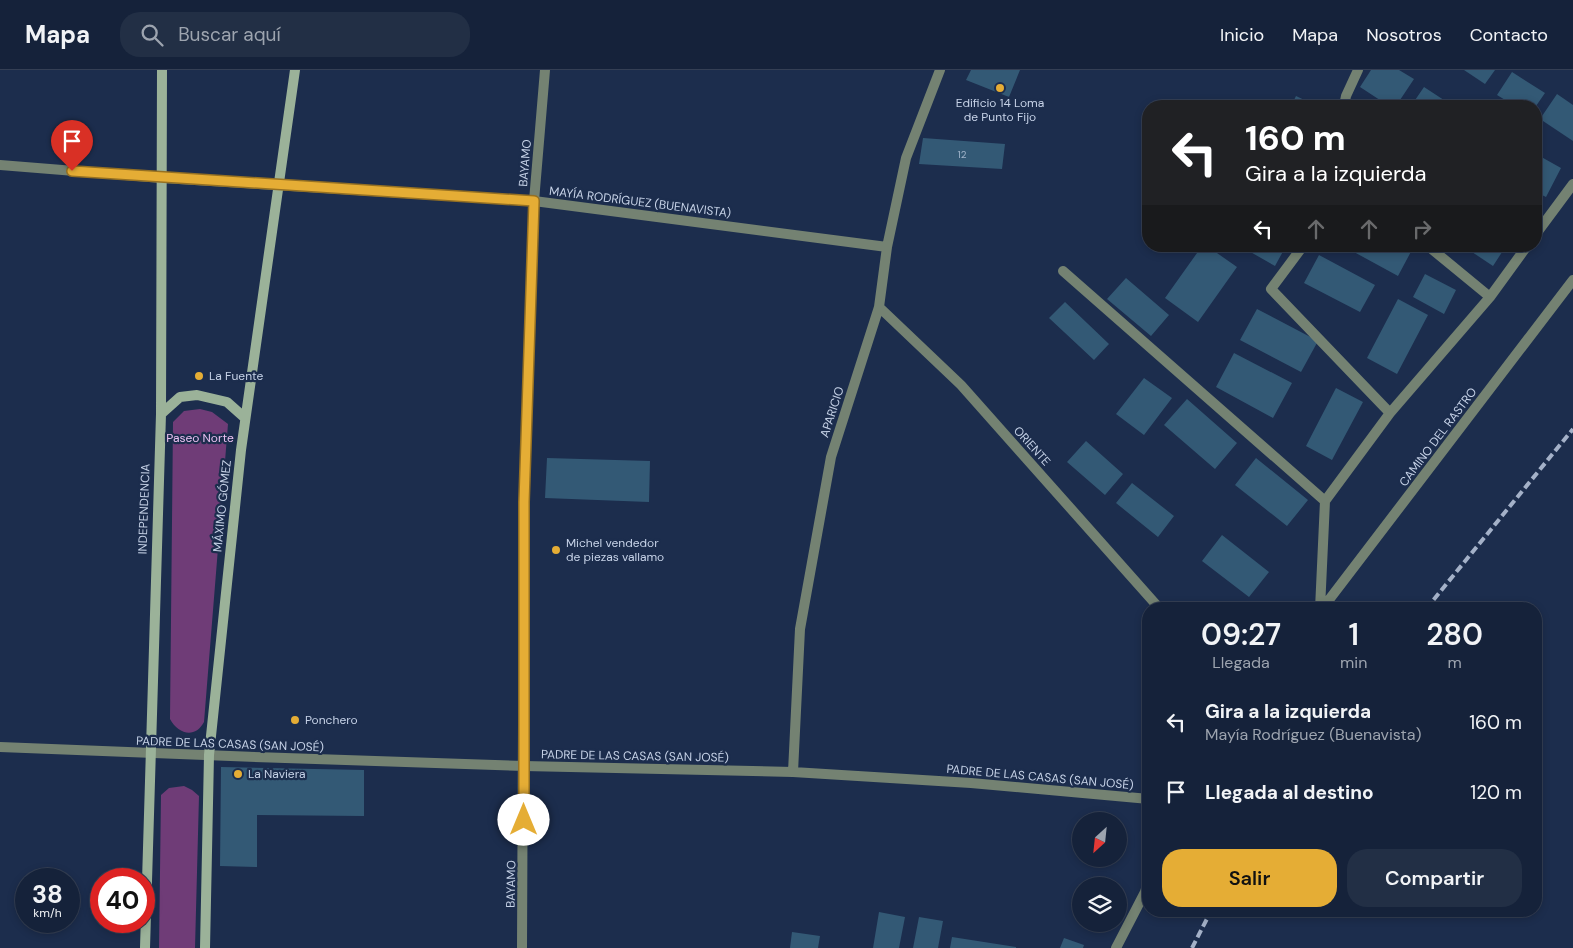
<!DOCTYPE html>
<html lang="es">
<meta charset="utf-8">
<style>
:root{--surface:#15223a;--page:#222f45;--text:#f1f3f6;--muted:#9da4af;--line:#343f54;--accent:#e5ad35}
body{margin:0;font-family:"DM Sans",sans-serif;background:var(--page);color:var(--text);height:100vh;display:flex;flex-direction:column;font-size:19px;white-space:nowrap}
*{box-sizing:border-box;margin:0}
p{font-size:16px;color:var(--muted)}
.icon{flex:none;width:28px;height:28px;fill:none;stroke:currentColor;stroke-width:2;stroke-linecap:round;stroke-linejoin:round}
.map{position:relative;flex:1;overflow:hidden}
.sheet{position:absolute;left:1142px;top:532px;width:400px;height:315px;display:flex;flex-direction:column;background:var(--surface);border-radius:20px;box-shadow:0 2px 8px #0003,0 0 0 1px var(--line)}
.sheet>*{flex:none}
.banner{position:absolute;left:1142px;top:30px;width:400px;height:152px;border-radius:20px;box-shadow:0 2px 8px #0003,0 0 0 1px var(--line);background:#202124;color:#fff;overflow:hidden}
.needle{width:32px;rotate:207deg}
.tools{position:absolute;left:1072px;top:742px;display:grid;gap:10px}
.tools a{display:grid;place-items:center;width:55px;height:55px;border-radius:50%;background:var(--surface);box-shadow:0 2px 8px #0003,0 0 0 1px var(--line);font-size:25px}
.speed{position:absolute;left:15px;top:798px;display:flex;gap:10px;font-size:25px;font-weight:700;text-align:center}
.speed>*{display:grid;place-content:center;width:65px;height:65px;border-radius:50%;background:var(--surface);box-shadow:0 2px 8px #0003,0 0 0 1px var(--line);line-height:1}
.speed small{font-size:12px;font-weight:400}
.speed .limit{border:8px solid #d22;background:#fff;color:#111}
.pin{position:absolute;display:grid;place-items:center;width:42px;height:42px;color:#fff;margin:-51px -21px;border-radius:50% 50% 50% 0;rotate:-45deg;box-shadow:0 0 5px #0007}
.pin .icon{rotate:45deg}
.me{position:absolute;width:55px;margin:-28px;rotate:0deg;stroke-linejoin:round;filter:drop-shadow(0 0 4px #0008)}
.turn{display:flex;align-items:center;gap:18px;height:105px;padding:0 20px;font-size:22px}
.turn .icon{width:65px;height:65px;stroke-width:2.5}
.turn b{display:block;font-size:35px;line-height:42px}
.lanes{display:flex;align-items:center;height:48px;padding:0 20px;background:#0003;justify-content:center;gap:25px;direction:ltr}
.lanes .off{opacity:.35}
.eta{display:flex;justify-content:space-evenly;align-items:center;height:85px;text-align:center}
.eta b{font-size:30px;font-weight:600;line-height:35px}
.cta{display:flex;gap:10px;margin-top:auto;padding:10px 20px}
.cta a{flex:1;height:58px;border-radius:20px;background:var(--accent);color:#111;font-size:20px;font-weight:600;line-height:58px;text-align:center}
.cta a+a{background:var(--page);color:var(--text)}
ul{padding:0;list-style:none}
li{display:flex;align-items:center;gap:15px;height:70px;padding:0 20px}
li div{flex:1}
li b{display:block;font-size:19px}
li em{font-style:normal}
header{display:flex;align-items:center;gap:30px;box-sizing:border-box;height:70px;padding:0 25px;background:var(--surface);border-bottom:1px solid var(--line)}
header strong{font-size:24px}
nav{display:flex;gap:28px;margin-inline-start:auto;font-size:18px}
.search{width:350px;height:45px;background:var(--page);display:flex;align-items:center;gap:12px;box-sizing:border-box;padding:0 18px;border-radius:20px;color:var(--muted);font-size:19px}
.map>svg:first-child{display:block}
</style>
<header>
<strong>Mapa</strong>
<div class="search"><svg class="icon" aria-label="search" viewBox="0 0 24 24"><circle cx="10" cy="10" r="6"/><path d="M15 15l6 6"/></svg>Buscar aquí</div>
<nav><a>Inicio</a><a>Mapa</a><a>Nosotros</a><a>Contacto</a></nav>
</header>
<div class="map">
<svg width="1573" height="878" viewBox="0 0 1573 878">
<rect width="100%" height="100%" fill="#1c2d4d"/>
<path fill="#6f3c77" d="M200,339L212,342L228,354L204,652C195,669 178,664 170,649L173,352L184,341Z
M184,716L192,720L199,726L195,878H159L161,725L169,718Z"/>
<path fill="#335975" d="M971,0H1020L1009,27L966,10Z
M1371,0H1399L1414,9L1396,36H1389L1360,17Z
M1464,0H1495L1485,14Z
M1512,2L1545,23L1536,36H1515L1497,25Z
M1424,17L1453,36H1411Z
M1557,24L1573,35V71L1540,49Z
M1296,26L1317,36H1291Z
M923,68L1005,74L1002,99L919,94Z
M1536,84L1561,98L1546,127L1536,122Z
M1202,176H1207L1237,197L1198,252L1165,228Z
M1240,176H1286L1275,196Z
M1343,176H1414L1398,206Z
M1463,176H1506L1493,196Z
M1319,185L1375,215L1360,242L1304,213Z
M1425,204L1456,220L1444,244L1413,227Z
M1126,208L1169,245L1151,266L1107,229Z
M1398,229L1428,245L1397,304L1367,288Z
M1065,232L1109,274L1094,290L1049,248Z
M1257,239L1318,271L1301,302L1240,270Z
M1234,283L1292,313L1273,348L1216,317Z
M1144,308L1172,328L1144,365L1116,344Z
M1336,318L1363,332L1332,390L1306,376Z
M1187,329L1237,373L1215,399L1164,355Z
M1086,371L1123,404L1105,425L1067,392Z
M547,388L650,391L649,432L545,428Z
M1256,388L1308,430L1287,456L1235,415Z
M1132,413L1174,446L1158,467L1116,433Z
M1222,465L1269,502L1249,527L1202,491Z
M221,697L364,700V746L257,745V797L220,796Z
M879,842L905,847L899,878H873Z
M919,847L943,851L938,878H913Z
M792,862L820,866L818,878H790Z
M952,867L1016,877V878H950Z
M1064,868L1084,875L1083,878H1060Z"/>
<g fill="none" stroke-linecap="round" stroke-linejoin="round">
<path stroke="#748272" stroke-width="10" d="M1344,36L1346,26L1358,0
M0,95L162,108L534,131L887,177
M1536,164L1573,114
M1303,176L1271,219L1390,343
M1428,176L1490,227
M1063,201L1325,431
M879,237L961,315L1160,539
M1320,539L1325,431L1390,343L1490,227L1527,176
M1322,539L1573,210
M524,696L793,702L971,713L1149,729
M793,702L800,559L831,387L879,237L887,177L906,88L940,0
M1116,878L1145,822L1149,808"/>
<path stroke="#748272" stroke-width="10" d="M0,677C175,685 349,690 524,696
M522,878L524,432L534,131L545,0"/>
<path stroke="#9bb299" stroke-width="10" d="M161,344L180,327L197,325L227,332L245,348
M145,878L161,344L162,0
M205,878L209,685L241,380L295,0"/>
<path stroke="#a4b1c8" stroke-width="4" stroke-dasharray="8 4" stroke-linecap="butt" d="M1426,539L1573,359
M1192,878L1211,841"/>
</g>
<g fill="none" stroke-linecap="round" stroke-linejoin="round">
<defs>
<path id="route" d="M72,101L534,131L524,432V750"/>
</defs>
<use href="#route" stroke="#957022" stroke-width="12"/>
<use href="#route" stroke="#e5ad35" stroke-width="9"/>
</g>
<g fill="#e5ad35" stroke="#1c2d4d" stroke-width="2">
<circle cx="1000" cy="18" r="5"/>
<circle cx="199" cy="306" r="5"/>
<circle cx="556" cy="480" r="5"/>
<circle cx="295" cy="650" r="5"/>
<circle cx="238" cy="704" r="5"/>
</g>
<g text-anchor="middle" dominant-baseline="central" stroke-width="4.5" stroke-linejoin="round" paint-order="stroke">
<g font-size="10" fill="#a1b4ca">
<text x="962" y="84">12</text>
</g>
<g font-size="12" fill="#c6d2e7" stroke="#1c2d4d" text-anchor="start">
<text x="1000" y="33" text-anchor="middle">Edificio 14 Loma<tspan x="1000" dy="14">de Punto Fijo</tspan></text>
<text x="209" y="306">La Fuente</text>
<text x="566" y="473">Michel vendedor<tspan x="566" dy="14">de piezas vallamo</tspan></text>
<text x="305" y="650">Ponchero</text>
<text x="248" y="704">La Naviera</text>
</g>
<g font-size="12" fill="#c6d2e7" stroke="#1c2d4d">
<text transform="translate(525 93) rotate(-85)">BAYAMO</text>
<text transform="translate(640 132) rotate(7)">MAYÍA RODRÍGUEZ (BUENAVISTA)</text>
<text transform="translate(832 342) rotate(-72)">APARICIO</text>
<text transform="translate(1438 367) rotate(-53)">CAMINO DEL RASTRO</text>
<text transform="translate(1032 376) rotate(48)">ORIENTE</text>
<text transform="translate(222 436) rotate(-84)">MÁXIMO GÓMEZ</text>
<text transform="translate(144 439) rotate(-88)">INDEPENDENCIA</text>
<text transform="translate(230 674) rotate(2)">PADRE DE LAS CASAS (SAN JOSÉ)</text>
<text transform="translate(635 686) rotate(1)">PADRE DE LAS CASAS (SAN JOSÉ)</text>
<text transform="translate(1040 707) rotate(5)">PADRE DE LAS CASAS (SAN JOSÉ)</text>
<text transform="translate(511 814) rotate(-89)">BAYAMO</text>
</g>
<g font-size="12" fill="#ecc2f2" stroke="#1c2d4d">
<text x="200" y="368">Paseo Norte</text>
</g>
</g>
</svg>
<div class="tools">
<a><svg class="needle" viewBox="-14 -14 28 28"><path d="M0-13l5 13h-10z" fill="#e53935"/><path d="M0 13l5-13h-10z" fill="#9da4af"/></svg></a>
<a><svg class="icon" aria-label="layers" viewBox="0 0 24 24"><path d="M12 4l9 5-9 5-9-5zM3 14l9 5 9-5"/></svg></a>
</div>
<div class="speed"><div>38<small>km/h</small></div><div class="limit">40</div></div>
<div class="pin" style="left:72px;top:101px;background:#d93025"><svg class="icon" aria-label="arrive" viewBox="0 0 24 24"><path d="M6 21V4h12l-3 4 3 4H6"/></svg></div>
<svg class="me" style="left:524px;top:750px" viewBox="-20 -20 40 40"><circle r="19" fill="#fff"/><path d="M0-13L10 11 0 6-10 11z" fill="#e5ad35"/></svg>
<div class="banner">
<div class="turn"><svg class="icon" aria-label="left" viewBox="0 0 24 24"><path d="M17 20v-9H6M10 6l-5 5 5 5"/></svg><div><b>160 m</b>Gira a la izquierda</div></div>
<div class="lanes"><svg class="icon" aria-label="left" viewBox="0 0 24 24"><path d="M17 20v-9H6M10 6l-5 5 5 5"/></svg><svg class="icon off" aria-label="ahead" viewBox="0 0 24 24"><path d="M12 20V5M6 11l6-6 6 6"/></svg><svg class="icon off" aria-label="ahead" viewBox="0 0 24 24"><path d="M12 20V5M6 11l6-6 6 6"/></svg><svg class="icon off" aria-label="right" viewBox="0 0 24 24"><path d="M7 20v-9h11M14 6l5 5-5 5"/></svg></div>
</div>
<section class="sheet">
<div class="eta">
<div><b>09:27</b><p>Llegada</p></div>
<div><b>1</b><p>min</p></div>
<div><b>280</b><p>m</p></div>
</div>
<ul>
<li><svg class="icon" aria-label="left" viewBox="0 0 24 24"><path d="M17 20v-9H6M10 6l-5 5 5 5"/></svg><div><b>Gira a la izquierda</b><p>Mayía Rodríguez (Buenavista)</p></div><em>160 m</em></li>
<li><svg class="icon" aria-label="arrive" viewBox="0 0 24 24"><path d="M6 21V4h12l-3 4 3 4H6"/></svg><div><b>Llegada al destino</b></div><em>120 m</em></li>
</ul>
<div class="cta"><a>Salir</a><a>Compartir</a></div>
</section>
</div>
